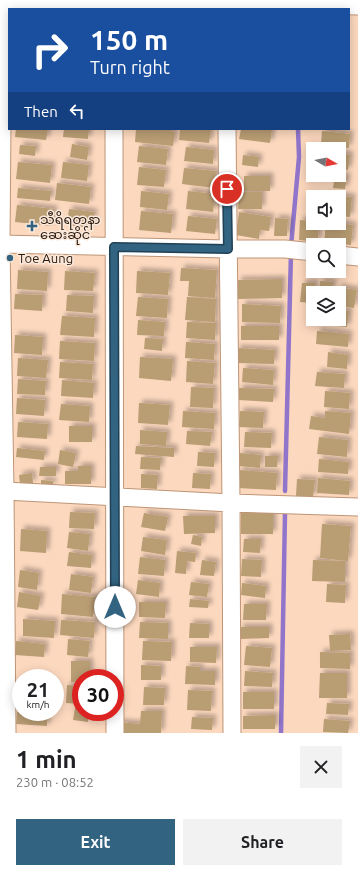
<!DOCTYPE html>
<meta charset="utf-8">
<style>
:root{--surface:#fff;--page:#f2f2f2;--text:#202124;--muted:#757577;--accent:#326381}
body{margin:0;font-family:Ubuntu,"Noto Sans Myanmar",sans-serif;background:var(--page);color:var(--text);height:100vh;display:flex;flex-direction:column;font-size:15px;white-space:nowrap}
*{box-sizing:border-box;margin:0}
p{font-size:13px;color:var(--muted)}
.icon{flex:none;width:22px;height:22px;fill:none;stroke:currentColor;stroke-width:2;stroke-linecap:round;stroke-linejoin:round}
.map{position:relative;height:733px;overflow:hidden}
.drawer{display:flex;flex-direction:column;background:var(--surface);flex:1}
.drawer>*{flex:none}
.hud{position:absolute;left:8px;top:8px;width:342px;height:122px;border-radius:0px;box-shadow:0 2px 10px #0003;background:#1a4fa0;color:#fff;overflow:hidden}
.needle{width:26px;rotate:99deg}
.fabs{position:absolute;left:306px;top:142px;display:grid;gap:8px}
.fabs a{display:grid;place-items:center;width:40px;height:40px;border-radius:0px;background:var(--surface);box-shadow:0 2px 10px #0003;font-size:20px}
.speed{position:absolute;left:12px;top:669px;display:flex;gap:8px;font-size:20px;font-weight:700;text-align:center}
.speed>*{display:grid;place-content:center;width:52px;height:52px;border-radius:50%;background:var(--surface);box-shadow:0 2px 10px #0003;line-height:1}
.speed small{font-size:10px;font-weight:400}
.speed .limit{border:6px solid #d22;background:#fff;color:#111}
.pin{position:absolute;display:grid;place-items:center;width:34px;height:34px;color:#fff;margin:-17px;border:2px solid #fff;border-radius:50%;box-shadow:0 1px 4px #0007}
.me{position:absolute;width:44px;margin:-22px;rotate:0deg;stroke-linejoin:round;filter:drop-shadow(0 0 3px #0008)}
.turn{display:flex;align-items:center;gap:14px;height:84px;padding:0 16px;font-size:18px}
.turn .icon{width:52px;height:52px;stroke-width:2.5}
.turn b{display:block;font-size:28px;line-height:34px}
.then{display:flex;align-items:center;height:38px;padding:0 16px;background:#0003;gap:8px;font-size:15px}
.round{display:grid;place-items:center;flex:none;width:42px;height:42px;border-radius:0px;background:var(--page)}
.head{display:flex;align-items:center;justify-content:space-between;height:68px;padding:0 16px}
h1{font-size:24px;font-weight:700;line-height:30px}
.button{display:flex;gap:8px;margin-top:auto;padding:8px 16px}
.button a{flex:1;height:46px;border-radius:0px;background:var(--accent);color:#fff;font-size:16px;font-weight:700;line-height:46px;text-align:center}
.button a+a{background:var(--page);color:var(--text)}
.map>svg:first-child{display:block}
</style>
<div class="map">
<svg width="358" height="733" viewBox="0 0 358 733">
<defs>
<filter id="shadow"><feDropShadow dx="3.5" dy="-3.5" stdDeviation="2" flood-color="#0004"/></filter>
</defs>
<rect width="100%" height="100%" fill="#fcd8be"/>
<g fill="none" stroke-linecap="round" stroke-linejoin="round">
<path stroke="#9175cb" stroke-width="4.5" d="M291,246L299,157L298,129
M285,491L291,253
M281,733L285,513"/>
</g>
<path fill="#b99d73" filter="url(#shadow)" d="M16,129H48L46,140L15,137Z
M64,129H89L88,139L63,137Z
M136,129H171V131L175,132L173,146L135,142Z
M180,129H211L209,143L179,140Z
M241,129L272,130L270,143L239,139Z
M322,131L350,134L349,148L321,145Z
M72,144L89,147L87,160L70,157Z
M20,145L36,146L35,156L19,154Z
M139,146L168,149L166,165L137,162Z
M186,147L214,150L213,164L184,161Z
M339,153L350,155L348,170L339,169Z
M243,155L259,157L258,167L242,165Z
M18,162L52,165L50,183L16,179Z
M63,162L89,165L87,181L61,178Z
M139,167L166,170L164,187L137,185Z
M184,168L216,171L214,188L182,184Z
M335,175L347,177L345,189L333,188Z
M244,176H270V191H244Z
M57,183L91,187L89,204L55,200Z
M18,188L51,191L50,201L17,198Z
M141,191L169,194L167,210L140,207Z
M188,191L215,194L213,212L186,209Z
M239,192H262V209H238Z
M326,195L352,197L350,217L339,216V197H326Z
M17,205L54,209L52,226L15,222Z
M69,209L94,212L92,228L67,225Z
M141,211L173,214L171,233L139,230Z
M239,212L271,217L269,231L260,230L259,239L236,235Z
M188,216L217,219L215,234L186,231Z
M275,218L288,219L287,236H274Z
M300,220L313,221V223H319L318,242L299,240Z
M326,223H338L353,225L351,245L324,242Z
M181,268L217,270L215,298L188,296L189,281H180Z
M18,270L48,272L47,291L17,289Z
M65,271L95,273L93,291L64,290Z
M137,271L170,273L168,295L136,293Z
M282,279V298L238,299V280Z
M320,281L333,282L332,293H319Z
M302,283H315V293H313V303L300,302Z
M338,287L357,290L354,308L339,306V293H337Z
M15,294L43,295L42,311L14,309Z
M67,295L94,296L93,313L66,311Z
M138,297L168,299L167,318L136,316Z
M187,297L216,299L215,322L185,320Z
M242,304L281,306L280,323L242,322Z
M339,310L349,311L347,327L315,324L316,319H339Z
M62,316L95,318L94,337L60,335Z
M138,320L165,322L164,336L137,335Z
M187,322L216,323L215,340L186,338Z
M241,326H279V340H241Z
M317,331L349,334L348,347L316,344Z
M15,335L43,337L42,355L14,353Z
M145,338L163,339L162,351L144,349Z
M60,341L95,343L94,361L59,359Z
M186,342L215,344L214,360L185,358Z
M237,348L275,350L274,364L237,363Z
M328,352L348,355L347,369L327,367Z
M140,357L173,359L171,381L139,378Z
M18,358L48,360L46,378L17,376Z
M187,361L215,363L213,384L186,382Z
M60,362L93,364L92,380L59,378Z
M243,368L274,370L273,385L242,382Z
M317,372L345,374L344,388L315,386Z
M18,379L46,381L45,395L17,394Z
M62,380L94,383L93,398L61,396Z
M191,387L214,388L213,408L190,407Z
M239,388L274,389L273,402L239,400Z
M325,391L350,393L349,409L324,407Z
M17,398L45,400L44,416L16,414Z
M139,403L170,405L168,425L138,423Z
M61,404L90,406L89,422L59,420Z
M183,411L215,413L214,429L182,427Z
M240,411L264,412L263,428L239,427Z
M325,411L351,413L349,434L309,429L311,416L325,418Z
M18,422L48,424L47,439L17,437Z
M69,426H92V442H69Z
M140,430L167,432L166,446L140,444Z
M187,431L212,432L210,446L186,444Z
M245,432L272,433L271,448L244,447Z
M319,437L348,440L347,457L317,454Z
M136,446L174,448V457L135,454Z
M17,448L45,451L44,460L16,457Z
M60,450L76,453L73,467L58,464Z
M198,452L215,453L214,467L197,466Z
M240,453L261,455L260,468L239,466Z
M265,456H278L277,467H265Z
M141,457L161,458L160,470L140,469Z
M319,459L349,462L348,474L318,472Z
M78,466H91V484H65V471H78Z
M40,467H56V476H39Z
M239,470L277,473L276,490L238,488Z
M32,473L33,483L20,484L19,475Z
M193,473L211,474L210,489L192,488Z
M141,474L158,475L157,489L141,488Z
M318,478L350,481L349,495L317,493Z
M297,479L315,480L313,497L296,496Z
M41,480L53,481V486H41Z
M241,507L273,508V534H241Z
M70,512L95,513L94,529L69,528Z
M144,513L168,517L165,531L141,527Z
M183,516H215V533L184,534Z
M322,524L351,526L348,561L320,558Z
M21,529L47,531L46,553L20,551Z
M69,532L90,534L88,551L67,548Z
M193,535L202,537L201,546L191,544Z
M143,537L167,540L165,555L141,551Z
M244,539H261L260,553L243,552Z
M177,551L196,553L195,562L187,561L186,574L175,573Z
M69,552L92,555L91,568L67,566Z
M140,557L165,560L164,576L138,574Z
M242,559L262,560L261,577L241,576Z
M202,560L216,562L214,576L200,575Z
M313,560L345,561V582L312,581Z
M20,570L39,573L37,590L18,587Z
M71,574L93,577L91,593L69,590Z
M138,580L160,583L159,597L136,594Z
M191,582L209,584L207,597L189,595Z
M242,583L266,586L265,598L241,595Z
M327,584L346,585L345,603L326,602Z
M19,592L41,596L38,610L17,607Z
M62,594L95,597L93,617L61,614Z
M190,599L209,601L208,608L189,607Z
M139,602H166L165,618L139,617Z
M244,604H267L266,620H243Z
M23,619L55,621L54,638L23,636Z
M61,620L95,622L94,638L60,635Z
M140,622L168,623V639L139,638Z
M190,623L209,624V638H189Z
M240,627H269V638L240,639Z
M350,634L351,650L330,651L329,635Z
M68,639L90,641L88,657L67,655Z
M16,641L45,644L44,657L15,655Z
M143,641L172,642L171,661L142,660Z
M246,646L272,648L270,667L244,665Z
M190,647H217L216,663L190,662Z
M320,652L350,653V669L320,668Z
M71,661H90V678H81V682H71Z
M141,665L161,666V680H141Z
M186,666L200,667V671H215V685L185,684Z
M245,671L273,673L272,687L244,686Z
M320,673H347V698H319Z
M67,685L81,686V704L66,703Z
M144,687L165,688L164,705H143Z
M188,690L212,691L211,711L187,710Z
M243,692H274V709H243Z
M327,703L349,704L348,715L326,714Z
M75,708H81V712H89L88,722L73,720Z
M141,711H162L161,733H116L117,722L140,724Z
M17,712L47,714V726L16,724Z
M275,715V729H243V716Z
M192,717L213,718L212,730L191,729Z
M324,719L350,721L348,733L323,732Z"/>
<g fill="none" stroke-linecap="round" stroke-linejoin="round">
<defs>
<path id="minor" d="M3,0L1,244L5,491L7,733
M7,0L114,5L225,3L358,6
M114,129L115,733
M227,129L231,503L232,733
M0,244L228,249H285L313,252
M339,255L358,257
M5,491L231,503L358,507"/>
</defs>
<use href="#minor" stroke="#be9576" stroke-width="19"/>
<use href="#minor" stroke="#fff" stroke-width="17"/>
</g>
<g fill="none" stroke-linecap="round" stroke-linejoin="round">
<defs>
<path id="route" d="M115,607L114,247L228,249L227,189"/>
</defs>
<use href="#route" stroke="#204054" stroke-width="10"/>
<use href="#route" stroke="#326381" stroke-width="7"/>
</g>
<g fill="#326381" stroke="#fbe9dc" stroke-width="1.5">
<path d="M30 220h4v4h4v4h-4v4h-4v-4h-4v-4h4z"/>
<circle cx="10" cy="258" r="4"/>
</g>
<g text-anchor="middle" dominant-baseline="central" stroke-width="3" stroke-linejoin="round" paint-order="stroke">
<g font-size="13" fill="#2a1a0e" stroke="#fbe9dc" text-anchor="start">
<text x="40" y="219">သီရိရတနာ<tspan x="40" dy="15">ဆေးဆိုင်</tspan></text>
<text x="18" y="258">Toe Aung</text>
</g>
</g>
</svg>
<div class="fabs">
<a><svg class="needle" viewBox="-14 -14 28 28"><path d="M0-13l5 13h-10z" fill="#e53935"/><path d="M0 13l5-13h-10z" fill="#757577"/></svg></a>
<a><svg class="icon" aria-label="sound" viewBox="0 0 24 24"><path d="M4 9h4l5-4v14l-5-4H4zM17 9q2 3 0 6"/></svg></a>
<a><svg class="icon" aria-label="search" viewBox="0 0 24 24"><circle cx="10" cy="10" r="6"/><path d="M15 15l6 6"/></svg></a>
<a><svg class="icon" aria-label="layers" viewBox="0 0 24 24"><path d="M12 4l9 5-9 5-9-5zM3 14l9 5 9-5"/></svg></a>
</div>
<div class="speed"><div>21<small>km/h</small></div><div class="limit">30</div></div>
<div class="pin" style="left:227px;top:189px;background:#d93025"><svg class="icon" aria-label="arrive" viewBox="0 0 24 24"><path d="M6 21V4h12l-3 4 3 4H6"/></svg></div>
<svg class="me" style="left:115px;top:607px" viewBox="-20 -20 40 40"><circle r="19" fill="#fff"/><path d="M0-13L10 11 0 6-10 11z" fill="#326381"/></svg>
<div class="hud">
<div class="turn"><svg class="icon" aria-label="right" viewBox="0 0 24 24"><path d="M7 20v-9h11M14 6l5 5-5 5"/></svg><div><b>150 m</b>Turn right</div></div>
<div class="then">Then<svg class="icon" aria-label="left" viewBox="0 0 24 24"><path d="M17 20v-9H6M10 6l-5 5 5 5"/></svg></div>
</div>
</div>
<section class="drawer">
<div class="head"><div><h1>1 min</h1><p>230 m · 08:52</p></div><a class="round"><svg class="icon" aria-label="close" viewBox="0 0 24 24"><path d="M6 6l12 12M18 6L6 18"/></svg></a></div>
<div class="button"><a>Exit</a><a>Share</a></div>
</section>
